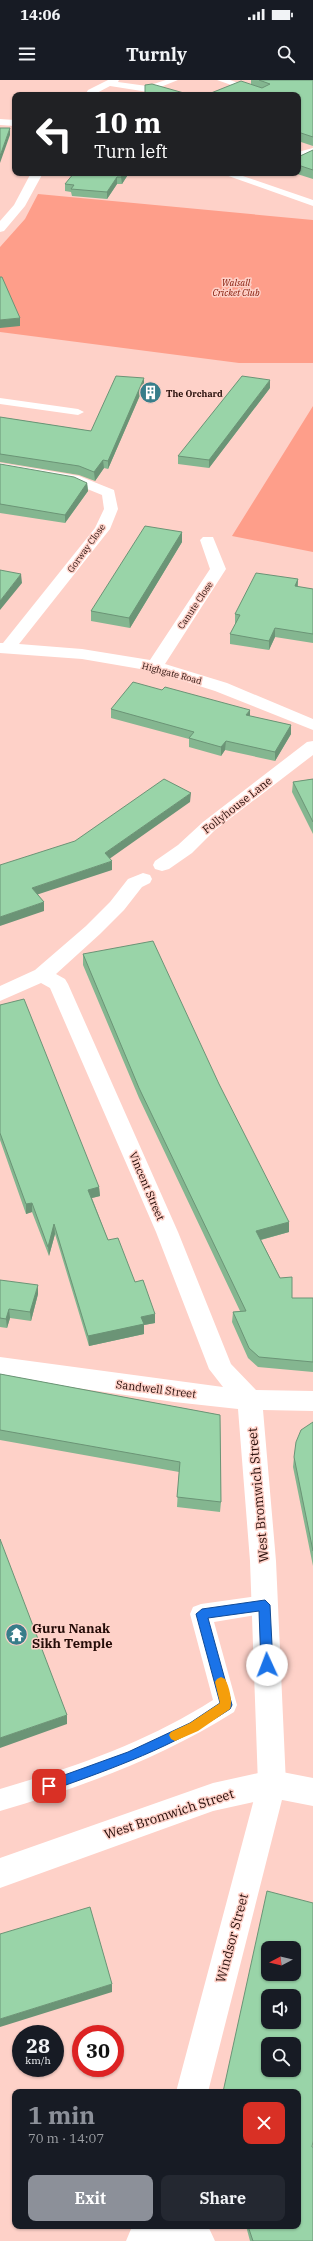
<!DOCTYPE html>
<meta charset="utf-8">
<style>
:root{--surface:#171b24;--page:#242831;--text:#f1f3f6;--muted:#9ea1a6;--accent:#8c9099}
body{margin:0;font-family:"IBM Plex Serif",serif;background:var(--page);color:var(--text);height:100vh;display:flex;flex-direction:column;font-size:15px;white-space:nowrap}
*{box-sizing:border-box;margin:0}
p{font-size:13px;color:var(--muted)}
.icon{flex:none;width:22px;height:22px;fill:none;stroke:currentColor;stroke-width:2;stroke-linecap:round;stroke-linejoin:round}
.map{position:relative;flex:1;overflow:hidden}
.side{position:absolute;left:12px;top:2009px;width:289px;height:140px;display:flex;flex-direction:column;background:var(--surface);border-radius:8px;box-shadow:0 1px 3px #0004}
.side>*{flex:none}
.guide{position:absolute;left:12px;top:12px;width:289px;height:84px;border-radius:8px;box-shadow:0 1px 3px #0004;background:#202124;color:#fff;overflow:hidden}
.needle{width:26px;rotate:263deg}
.controls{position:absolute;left:261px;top:1861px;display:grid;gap:8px}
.controls a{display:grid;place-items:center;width:40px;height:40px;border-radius:8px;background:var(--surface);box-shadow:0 1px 3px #0004;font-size:20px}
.speed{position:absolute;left:12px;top:1945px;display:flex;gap:8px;font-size:20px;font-weight:700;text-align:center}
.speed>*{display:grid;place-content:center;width:52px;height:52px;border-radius:50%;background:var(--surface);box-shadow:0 1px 3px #0004;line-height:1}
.speed small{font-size:10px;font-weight:400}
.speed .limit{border:6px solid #d22;background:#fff;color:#111}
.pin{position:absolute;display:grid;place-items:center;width:34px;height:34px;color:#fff;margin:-17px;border-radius:8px;box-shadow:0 2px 6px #0006}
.me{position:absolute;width:44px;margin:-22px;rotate:358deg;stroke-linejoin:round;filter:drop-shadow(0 0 3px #0008)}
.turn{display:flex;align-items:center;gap:14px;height:84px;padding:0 16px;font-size:18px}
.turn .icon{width:52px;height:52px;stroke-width:2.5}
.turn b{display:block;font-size:28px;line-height:34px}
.round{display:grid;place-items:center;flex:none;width:42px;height:42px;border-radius:8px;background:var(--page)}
.headline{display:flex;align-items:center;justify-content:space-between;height:68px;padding:0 16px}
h1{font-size:24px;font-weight:800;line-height:30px;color:var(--accent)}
.primary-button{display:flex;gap:8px;margin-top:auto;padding:8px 16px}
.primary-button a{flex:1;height:46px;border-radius:8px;background:var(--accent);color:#fff;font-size:16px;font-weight:800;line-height:46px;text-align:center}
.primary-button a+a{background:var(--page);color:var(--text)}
.status{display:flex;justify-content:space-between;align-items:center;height:28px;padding:0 20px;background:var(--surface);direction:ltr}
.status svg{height:11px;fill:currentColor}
header{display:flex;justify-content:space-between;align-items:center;height:52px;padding:0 16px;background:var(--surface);font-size:18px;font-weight:800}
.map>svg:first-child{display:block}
</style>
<div class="status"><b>14:06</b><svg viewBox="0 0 49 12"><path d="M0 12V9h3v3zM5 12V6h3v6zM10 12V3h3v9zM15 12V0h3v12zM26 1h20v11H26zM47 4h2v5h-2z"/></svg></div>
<header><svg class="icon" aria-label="menu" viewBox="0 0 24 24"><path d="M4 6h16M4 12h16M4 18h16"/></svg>Turnly<svg class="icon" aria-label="search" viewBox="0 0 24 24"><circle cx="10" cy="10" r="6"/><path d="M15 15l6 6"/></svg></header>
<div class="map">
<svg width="313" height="2161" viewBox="0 0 313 2161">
<rect width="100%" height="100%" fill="#fed1c8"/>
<path fill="#fe9e8a" d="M38,114L313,140V283H239L0,252V167L25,139Z
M313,326V472L232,456Z"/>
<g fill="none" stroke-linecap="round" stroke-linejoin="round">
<path fill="#fff" fill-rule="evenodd" d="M108,0H119L118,2L147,6L166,0H178L148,12L110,6L93,15H85L88,10Z
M217,0H230L261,11L257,14Z
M313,68V74L298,78V72Z
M220,93H234L313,120V126Z
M0,318L78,329L84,332L78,335L0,324Z
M265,1515L273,1518L276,1525L273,1532L214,1542L237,1625L234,1632C161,1678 82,1707 0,1731V1709C75,1687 147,1662 213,1620L190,1534L193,1527L201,1524Z"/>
<path fill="#fff" fill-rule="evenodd" d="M0,39L15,40V46L0,45Z
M31,93H43L25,126L4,151L0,152V141L14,125Z
M0,383L79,396L114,410L118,429L110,449L19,564L82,569L150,580L210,489L200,460L203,457H213L226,489L165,584L227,603L313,639V650L215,611L152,591L82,579L0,573V563H3L95,448L104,429L102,415L75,404L0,391Z
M313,661V675L215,750L192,773L169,789L162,791L155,789L153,785L155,781L178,765L203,742L307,662Z
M143,793L150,795L152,799L150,803L142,807L124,830L100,854L56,894L65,899L68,904L178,1152L231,1284L256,1310L313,1311V1331L263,1330L276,1481L286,1704L208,2012H176L258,1704L250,1481L238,1329L174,1322L0,1297V1277L223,1307L209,1289L156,1152L50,908L41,903L0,921V906L35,890L86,846L110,822L128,799Z
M137,2146H208L215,2161H126L131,2149Z"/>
<path fill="#fff" fill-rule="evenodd" d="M272,1690L313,1698V1726L272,1718L213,1731L0,1808V1778L213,1703Z"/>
</g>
<path fill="#84b690" d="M251,0H313V66L298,61V15H206L251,5Z
M313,70V99L294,93H298V77Z
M74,93H129L122,104H117L107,119L72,116L71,112L65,111V104Z
M144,306L108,389L104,388L95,401L79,395L0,382V337L91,351Z
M270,308L209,388L178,384V376Z
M0,384L87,403L88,411L65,443L0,433Z
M182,452V462L130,548L91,541V531Z
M298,499V507L313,509V563L275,557L269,570L230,564V554L236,544H235V534Z
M111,629L250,636L291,645V654L275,681L225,670L221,676L189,667V659L111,638Z
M313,699V754L292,712L293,702Z
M83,874L219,1004L289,1152L261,1160L280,1198L292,1218H313V1292L258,1287L248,1278L232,1242L233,1232L240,1231L139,1018L83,885Z
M0,925L99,1107L100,1116L92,1118L108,1160L155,1234V1243L144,1245V1254L89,1266L55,1154L49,1176L32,1132L26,1134L0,1060Z
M0,1200L38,1214L31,1241L10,1238L7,1248L0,1247Z
M0,1294L220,1335L221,1422L220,1432L177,1427L179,1392L0,1360Z
M313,1342V1486L293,1387L294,1377Z
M312,2067L313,2161H250L246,2146H298Z"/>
<path fill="#6b9476" d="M10,48V55L0,83V76Z
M124,93H129L122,104L121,97Z
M117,97V104L107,119V112Z
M20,238V246L0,248V240Z
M144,298V306L108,389V381Z
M270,300V308L209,388V380Z
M103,380L104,388L95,401L94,392Z
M87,403L88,411L65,443V435Z
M182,452V462L130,548L129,538Z
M21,494L22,503L0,530V521Z
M298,499L297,509L295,506Z
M275,548V557L269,570V561Z
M250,630V639L246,635Z
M291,645V654L275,681V672Z
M226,661L225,670L221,676V667Z
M191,713L190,722L105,782V773Z
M112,781V790L33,816L32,808Z
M44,822V831L0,846V837Z
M99,1107L100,1116L88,1119V1110Z
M32,1123V1132L26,1134V1124Z
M289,1142V1152L256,1161V1151Z
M54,1144L55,1154L49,1176L48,1167Z
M38,1205V1214L31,1241L30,1232Z
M9,1229L10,1238L7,1248L6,1239Z
M155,1234V1243L144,1245V1254L89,1266L88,1256L141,1237Z
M67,1635V1644L0,1668V1658Z
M112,1904V1912L0,1947V1939Z"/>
<path fill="#99d4a8" stroke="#6b9476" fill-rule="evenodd" d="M259,0H313V57L298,52V15H206L241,1L262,8L270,4Z
M152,4L191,15H145V5Z
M0,48H10L0,76Z
M313,70V90L298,85V77Z
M74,93H124L121,97H117L107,112L71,109L74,105L65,104Z
M0,197H2L20,238L0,240Z
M116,296L144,298L108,381L103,380L94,392L79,386L0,374V337L91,351Z
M242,296L270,300L209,380L178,376Z
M0,384L74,397L87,403L65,435L0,424Z
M145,446L182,452L129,538L91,531Z
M0,490L21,494L0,521Z
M256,493L298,499L295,506L313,509V554L275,548L269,561L230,554L240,535L235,534Z
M133,602L162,610L165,607L250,630L246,635L291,645L275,672L226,661L221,667L189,658L194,652L111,629Z
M164,699L191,713L105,773L112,781L32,808L44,822L0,837V785L75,761Z
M313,699V742L293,702Z
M153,861L219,1004L289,1142L256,1151L280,1198L292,1197V1218H313V1282L259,1277L249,1268L233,1232L246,1231L139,1008L83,874Z
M24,919L99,1107L88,1110L108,1160L118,1158L135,1202L143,1200L155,1234L141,1237L144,1244L88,1256L54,1144L48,1167L32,1123L26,1124L0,1053V925Z
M0,1200L38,1205L30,1232L9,1229L6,1239L0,1238Z
M0,1294L220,1335L221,1422L177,1417L180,1382L0,1350Z
M313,1342V1471L294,1377L296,1362L301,1350Z
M0,1459L67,1635L0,1658Z
M267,1811L313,1823V2061L312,2067H313V2161H253L248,2146H298V2012H223ZM268,1868H294V1894H268ZM268,1916H294V1942H268ZM268,1964H294V1990H268Z
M90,1827L112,1904L0,1939V1854Z"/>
<path fill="#1a73e8" stroke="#114b97" d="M265,1520L270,1525L273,1585L271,1588L267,1590L263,1588L261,1585L259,1531L208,1538L232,1625L230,1629C173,1667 114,1688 49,1711L45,1710L43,1706L45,1702L128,1672L190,1643L220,1623L196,1534L202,1529Z"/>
<path fill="#f59e0b" d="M221,1597L225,1599C229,1606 233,1621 230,1629L198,1651L175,1661L171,1659L169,1655L171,1652L190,1643L220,1623L215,1602L217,1599Z"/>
<defs>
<symbol id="building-disc" viewBox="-11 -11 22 22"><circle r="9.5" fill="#387d8a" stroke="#fed1c8"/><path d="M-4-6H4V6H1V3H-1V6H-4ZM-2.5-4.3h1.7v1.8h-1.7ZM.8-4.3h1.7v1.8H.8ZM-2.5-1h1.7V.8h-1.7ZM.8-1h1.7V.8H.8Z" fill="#fff"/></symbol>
<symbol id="temple-disc" viewBox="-11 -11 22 22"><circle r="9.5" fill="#387d8a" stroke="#fed1c8"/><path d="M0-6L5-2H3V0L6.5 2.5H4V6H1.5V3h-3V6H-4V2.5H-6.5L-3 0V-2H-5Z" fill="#fff"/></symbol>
</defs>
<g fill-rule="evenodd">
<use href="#building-disc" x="138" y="300" width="25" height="25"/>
<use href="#temple-disc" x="4" y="1542" width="25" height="25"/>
</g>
<g text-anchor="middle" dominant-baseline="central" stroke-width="3" stroke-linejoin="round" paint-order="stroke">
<g font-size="9" font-style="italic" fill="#7f1200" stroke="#fed1c8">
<text x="236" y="202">Walsall<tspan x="236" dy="10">Cricket Club</tspan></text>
</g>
<g font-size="9" font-weight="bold" fill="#250c08" stroke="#fed1c8" text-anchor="start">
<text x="166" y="313">The Orchard</text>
</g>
<g font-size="9" fill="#250c08" stroke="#fed1c8">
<text transform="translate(86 468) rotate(-54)">Gorway Close</text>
<text transform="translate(195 525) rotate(-56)">Canute Close</text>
<text transform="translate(172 593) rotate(15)">Highgate Road</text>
</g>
<g font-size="11" fill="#250c08" stroke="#fed1c8">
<text transform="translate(237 725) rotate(-38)">Follyhouse Lane</text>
<text transform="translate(147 1106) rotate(67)">Vincent Street</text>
<text transform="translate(156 1309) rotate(7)">Sandwell Street</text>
</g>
<g font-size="13" fill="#250c08" stroke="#fed1c8">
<text transform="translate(258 1415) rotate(-95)">West Bromwich Street</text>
<text transform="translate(169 1734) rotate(-18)">West Bromwich Street</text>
<text transform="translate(232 1858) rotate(-75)">Windsor Street</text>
</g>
<g font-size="13" font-weight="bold" fill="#250c08" stroke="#fed1c8" text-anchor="start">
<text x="32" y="1548">Guru Nanak<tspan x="32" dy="15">Sikh Temple</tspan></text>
</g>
</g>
</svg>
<div class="controls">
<a><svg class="needle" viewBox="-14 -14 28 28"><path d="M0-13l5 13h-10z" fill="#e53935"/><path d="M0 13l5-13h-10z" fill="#9ea1a6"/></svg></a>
<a><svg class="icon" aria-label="sound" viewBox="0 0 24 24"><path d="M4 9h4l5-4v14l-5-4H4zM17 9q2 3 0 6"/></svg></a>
<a><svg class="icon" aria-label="search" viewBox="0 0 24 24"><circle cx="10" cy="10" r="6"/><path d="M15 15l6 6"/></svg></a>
</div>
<div class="speed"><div>28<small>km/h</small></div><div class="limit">30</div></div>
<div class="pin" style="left:49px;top:1706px;background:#d93025"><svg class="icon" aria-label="arrive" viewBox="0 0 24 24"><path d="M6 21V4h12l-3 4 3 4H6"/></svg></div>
<svg class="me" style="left:267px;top:1585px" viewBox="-20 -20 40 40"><circle r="19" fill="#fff"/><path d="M0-13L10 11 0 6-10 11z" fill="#1a73e8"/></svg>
<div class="guide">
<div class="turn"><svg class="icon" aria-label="left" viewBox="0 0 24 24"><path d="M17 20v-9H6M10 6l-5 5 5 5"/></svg><div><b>10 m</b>Turn left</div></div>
</div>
<section class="side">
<div class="headline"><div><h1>1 min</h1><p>70 m · 14:07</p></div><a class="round" style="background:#d93025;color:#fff"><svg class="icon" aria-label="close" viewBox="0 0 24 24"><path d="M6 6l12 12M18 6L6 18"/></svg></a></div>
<div class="primary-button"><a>Exit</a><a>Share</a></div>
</section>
</div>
